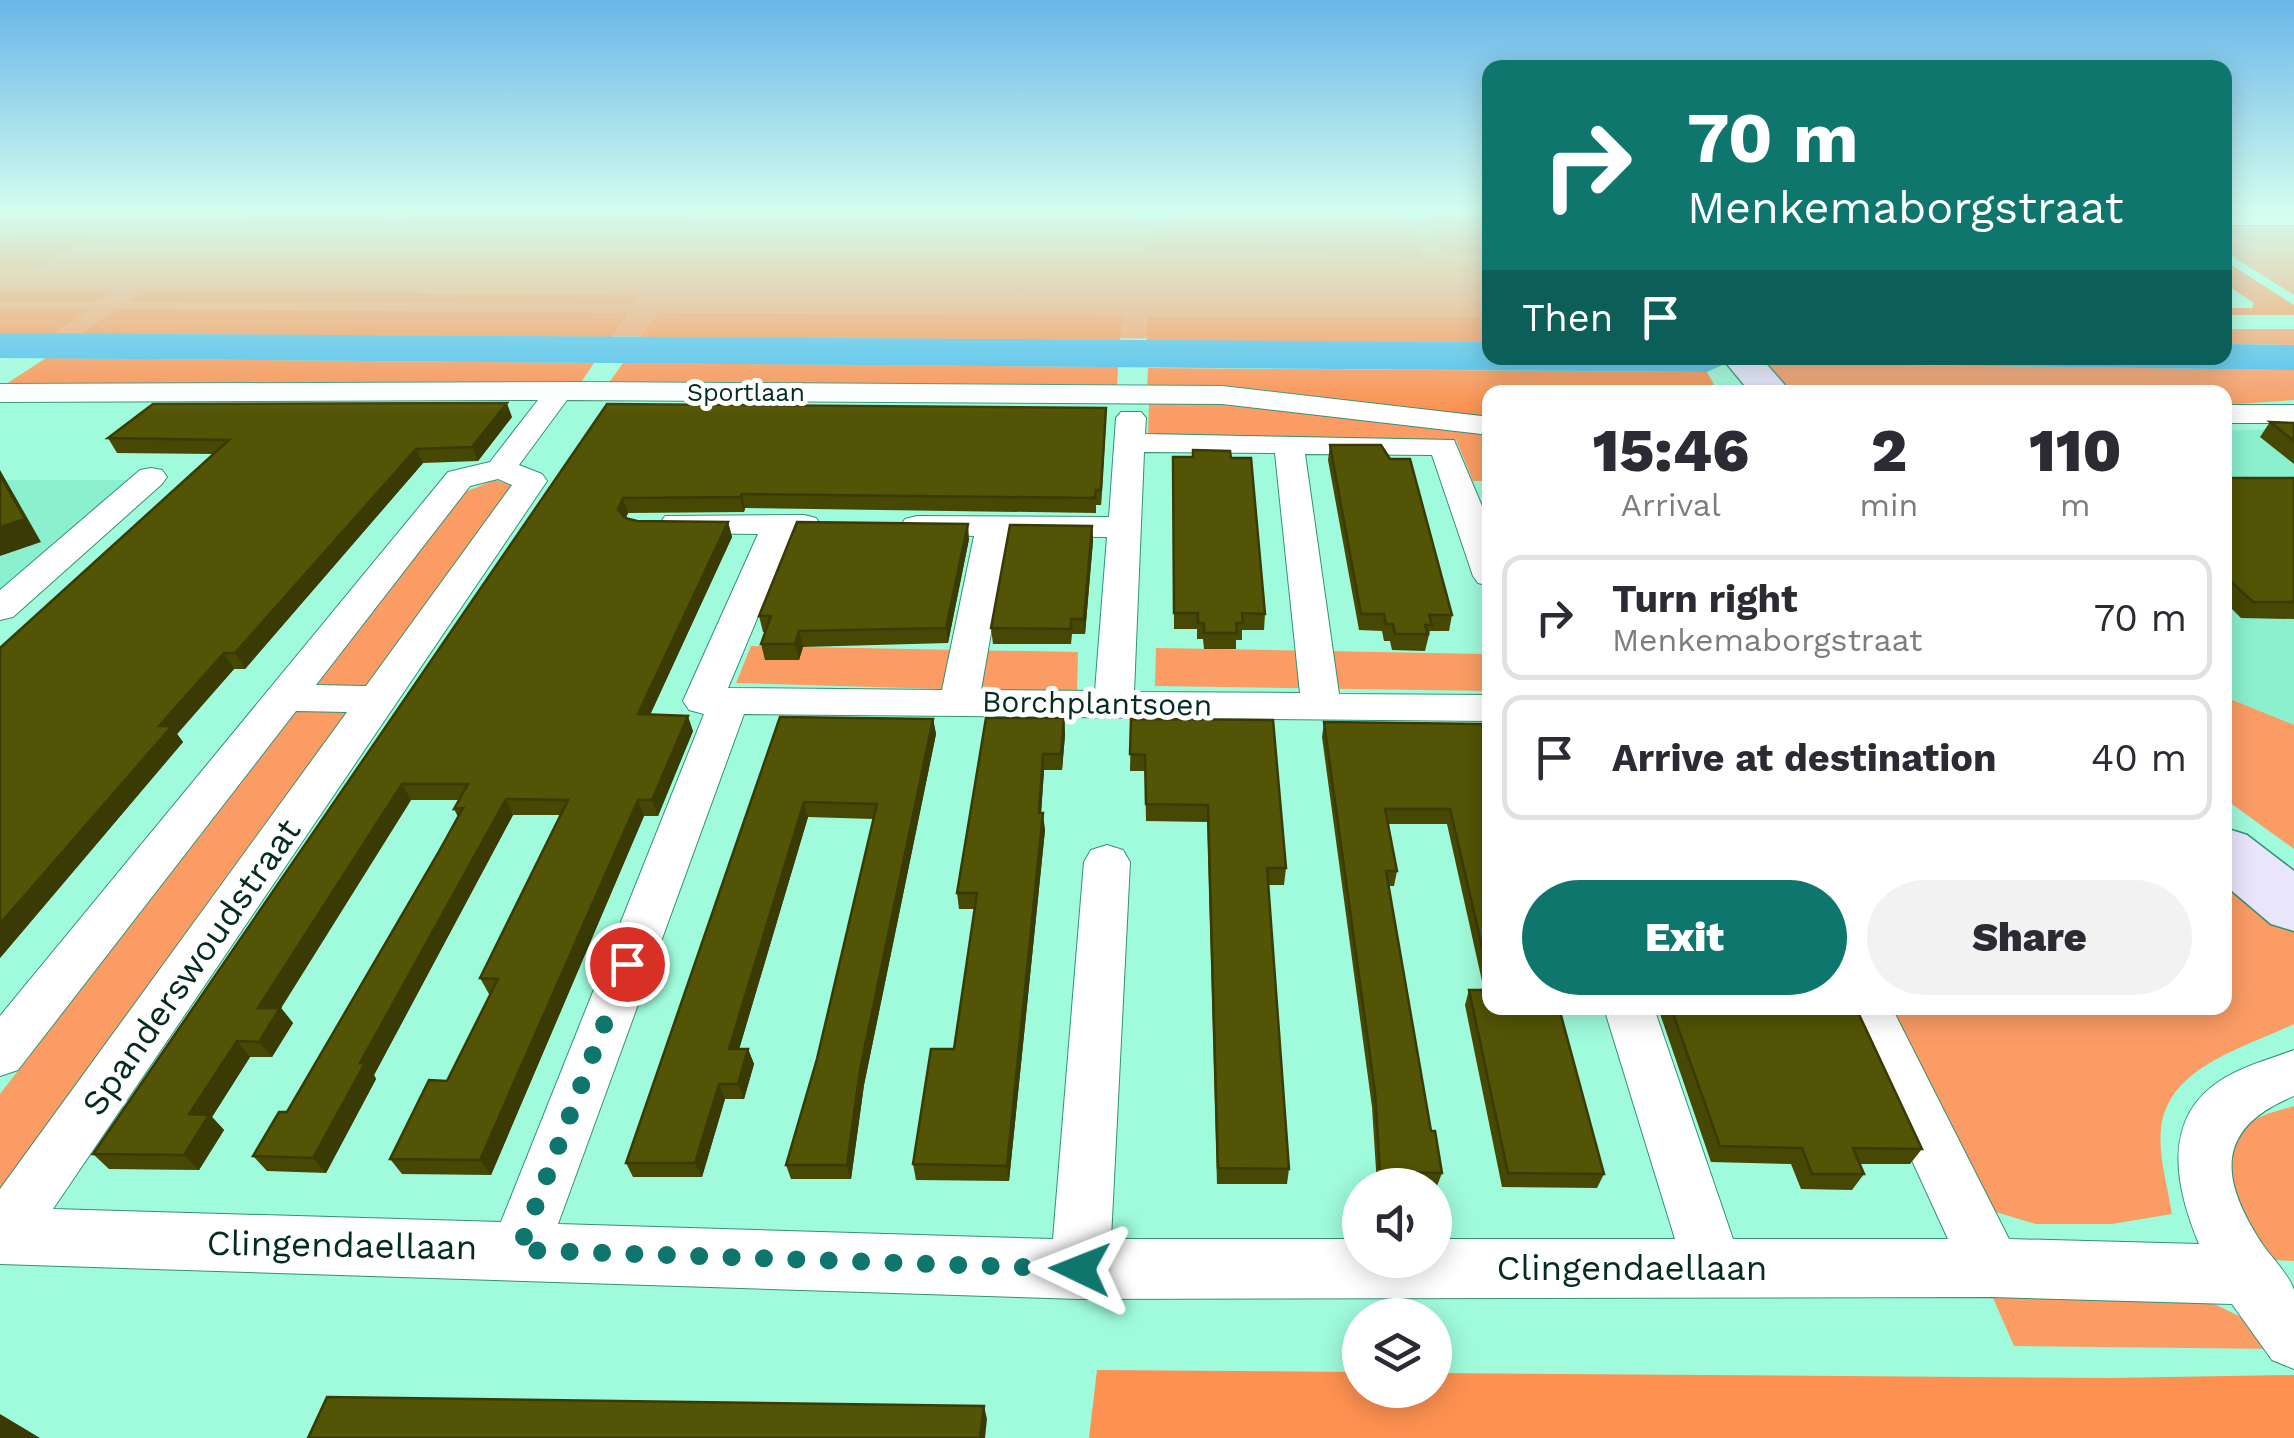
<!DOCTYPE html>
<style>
:root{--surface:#fff;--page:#f2f2f3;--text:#2b2b33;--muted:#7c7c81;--line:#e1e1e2;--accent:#0f766e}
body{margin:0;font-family:"Work Sans",sans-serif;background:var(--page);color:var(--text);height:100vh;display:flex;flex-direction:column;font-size:38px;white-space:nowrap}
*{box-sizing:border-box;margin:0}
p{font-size:32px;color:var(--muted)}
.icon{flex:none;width:55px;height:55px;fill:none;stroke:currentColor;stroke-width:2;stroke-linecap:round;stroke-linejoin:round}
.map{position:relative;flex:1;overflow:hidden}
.panel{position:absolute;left:1482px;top:385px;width:750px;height:630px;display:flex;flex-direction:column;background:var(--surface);border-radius:20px;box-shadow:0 5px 25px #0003}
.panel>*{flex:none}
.guide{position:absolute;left:1482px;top:60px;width:750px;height:305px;border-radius:20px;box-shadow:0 5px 25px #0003;background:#0f766e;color:#fff;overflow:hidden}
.tools{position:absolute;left:1342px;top:1168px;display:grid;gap:20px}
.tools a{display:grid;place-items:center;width:110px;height:110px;border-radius:50%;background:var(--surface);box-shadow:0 5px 25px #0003;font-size:50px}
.pin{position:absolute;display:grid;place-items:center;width:85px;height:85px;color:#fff;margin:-42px;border:5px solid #fff;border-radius:50%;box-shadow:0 2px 10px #0007}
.me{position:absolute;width:110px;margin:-55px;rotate:272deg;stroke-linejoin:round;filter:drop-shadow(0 0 8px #0008)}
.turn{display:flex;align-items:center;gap:35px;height:210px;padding:0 40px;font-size:45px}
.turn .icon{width:130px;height:130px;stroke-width:2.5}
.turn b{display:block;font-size:70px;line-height:85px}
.then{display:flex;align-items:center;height:95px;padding:0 40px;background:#0003;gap:20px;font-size:38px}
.eta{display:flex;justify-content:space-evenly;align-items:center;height:170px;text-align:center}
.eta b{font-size:60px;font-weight:800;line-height:70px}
.button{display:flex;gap:20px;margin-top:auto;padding:20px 40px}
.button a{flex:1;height:115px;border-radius:60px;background:var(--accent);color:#fff;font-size:40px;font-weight:800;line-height:115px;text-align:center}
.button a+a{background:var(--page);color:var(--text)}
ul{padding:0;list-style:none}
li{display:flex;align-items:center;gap:30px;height:125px;margin:0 20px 15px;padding:0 20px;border:5px solid var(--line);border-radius:20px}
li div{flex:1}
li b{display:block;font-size:38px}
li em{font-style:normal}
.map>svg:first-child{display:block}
</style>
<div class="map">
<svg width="2294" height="1438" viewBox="0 0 2294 1438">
<rect width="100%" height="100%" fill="#9ffbdb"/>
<path fill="#8af0cd" d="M2294,428V832L2225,786V431Z
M0,480H132L0,596Z"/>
<path fill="#fb9c65" d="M0,211H1131L1132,220H1490V340L0,334Z
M2225,220H2294V295L2225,252Z
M2225,329H2294V345L2225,344Z
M1753,363L2294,370V400L2225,405V392H1778Z
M1149,403H1207L1490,432V481H1473L1456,440L1148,438Z
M495,480L513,486L371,687L316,685L465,492Z
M751,646L1078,652L1077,693L736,683Z
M1156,648L1485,654L1490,669V691L1155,686Z
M2225,697L2294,725V849L2225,799Z
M296,711L352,712L0,1190V1094Z
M2225,865L2294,928V1024C2245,1048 2168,1066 2161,1129C2158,1155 2168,1188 2172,1214L2112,1224H2036L1982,1208L1882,1008H2225Z
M2294,1106V1261L2275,1260C2250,1227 2204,1160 2249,1124C2261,1114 2279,1111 2294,1106Z
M1990,1291L2206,1300L2245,1319L2280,1349L2014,1346Z"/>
<path fill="#fd9151" d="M335,211H408L375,226L237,225L242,221Z
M433,211H701L685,228L400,226Z
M1425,217H1490V254L1443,256Z
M1171,218H1405L1423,257L1149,253L1154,229Z
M91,237L35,271H0V238Z
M2225,261L2294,305V315H2225V308H2252L2254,303L2225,284Z
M0,291L113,292L100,301H0Z
M142,291L638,295L631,304L128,301Z
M0,308L89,309L53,334L0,333Z
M116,309L628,313L611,337L81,334Z
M659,313L1122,316L1120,341L641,337Z
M1147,317L1490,318V342L1147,341Z
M46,358L594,363L580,384L0,388Z
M623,363L1118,367L1117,386L608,384Z
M1148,368L1707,372L1718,392H1490V418L1147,388Z
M1097,1370L1360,1372V1390H1435V1373L2109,1378L2294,1375V1438H1089Z"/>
<path fill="#4abaea" d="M0,333L1490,342V358H2225V344L2294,345V370L1762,363H1727L1707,372L0,358Z"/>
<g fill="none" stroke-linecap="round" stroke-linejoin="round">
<defs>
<path id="street" d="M2225,211H2294V225H2225Z
M584,382L1222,386L1490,417V435L1222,404L567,400L519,465L542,474L547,481L53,1209L501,1222L704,714L689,710L683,701L758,534L677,533L665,530L660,523L665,516L804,515L816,518L821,525L816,532L792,535L728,688L942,690L974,536L905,533L900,526L905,519L917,516L1109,517L1116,418L1121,412H1141L1146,418L1145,434L1454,440L1490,525V586L1478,583L1473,576L1432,455L1305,454L1339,694L1490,695V721L744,714L558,1224L1053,1239L1084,862L1091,850L1107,845L1123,850L1130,862L1111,1239H1360V1260H1435V1239H1675L1604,1008H1654L1733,1239H1948L1842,1008H1892L2009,1239L2199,1244C2176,1189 2160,1119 2221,1080C2243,1066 2270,1059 2294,1050V1096C2213,1129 2220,1180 2263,1245C2272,1258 2290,1276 2294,1290C2294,1313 2294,1345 2294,1369L2272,1360L2232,1304L1992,1297L1080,1299L0,1264V1189L347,712L296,711L18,1070L0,1076V1016L448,472L490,462L538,400L0,402V384ZM1144,452L1275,453L1300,693L1134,692ZM498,479L512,485L366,686L316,685L470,486ZM1008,536L1107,537L1095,691L981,690Z
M2225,405H2294V423H2225Z
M151,468L162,470L167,477L162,484L13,617L0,620V590L140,470Z"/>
<path id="secondary" d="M1722,358H1761L1791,392H1750Z
M2225,828L2247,835L2294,871V931L2271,924L2225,885Z"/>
</defs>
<use href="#street" stroke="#339175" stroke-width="2"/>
<use href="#secondary" stroke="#339175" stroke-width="3"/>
<use href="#street" fill="#fff" fill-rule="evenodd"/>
<use href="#secondary" fill="#e9e6fc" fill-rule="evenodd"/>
</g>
<path fill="#474804" d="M607,404L1106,408L1101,505H1096V513L745,508L744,512L628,513L626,518L637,521L728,522L732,537L650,715L693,731L658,816H644L491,1175L402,1174L390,1159L447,1081L490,994H489L480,978L561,815H513L374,1075L376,1079L326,1173L267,1171L253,1156L287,1112L458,817L454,809L459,800H411L281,1008L293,1023L272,1057H250L212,1117L224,1130L199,1170L109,1169L93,1154Z
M512,417L478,461L423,463L245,669H234L177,734L183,742L0,958L213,454L117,453L108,438Z
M2270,422L2294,423V464L2260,437Z
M1330,445L1452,615L1449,631H1430L1425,651L1392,650L1390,641H1384L1382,631L1359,630L1328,460Z
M1173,457L1265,614L1264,630H1242V640H1236V649H1204L1203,639H1197V629H1174Z
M2225,478H2294V619L2241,618L2225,602Z
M1092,526L1093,541L1085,634H1072L1071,644H993L991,628Z
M969,539L948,643L803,647L799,660H765L761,644L765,632H763L759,616Z
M780,717L933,719L936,734L864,1085L851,1179H791L786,1165L817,1059L873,819L808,817L739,1049H748L754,1064L744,1099H725L702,1177H633L626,1163Z
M1064,718L1065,735L1062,770H1044L1041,813L1045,830L1009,1181L916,1180L913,1164L954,1049L975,909H959L957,893Z
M1131,719L1286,868L1284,885H1268L1289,1169L1287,1184H1217L1207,822L1146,821L1145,771H1130Z
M1324,722L1490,754V1008L1604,1174L1597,1188L1502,1187L1465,1005L1469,990H1484L1447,824H1388L1397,871L1394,886H1389L1431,1131L1442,1173L1437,1186L1435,1185H1377L1372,1107L1322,737Z
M1658,1008H1856L1922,1149L1910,1164H1860L1864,1174L1852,1190L1801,1189L1791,1164L1711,1162Z"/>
<path fill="#3a3b04" d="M507,403L512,417L478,461L472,447Z
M1106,408V422L1101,505V490Z
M416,449L423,463L245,669L235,653Z
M0,470L41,542L0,556Z
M742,494L745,508L744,512L740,497Z
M623,498L628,513L623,524L618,509Z
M728,522L732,537L643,730L638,714Z
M968,524L969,539L948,643L946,628Z
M1092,526L1093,541L1085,634L1084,619Z
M799,631L803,647L799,660L795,644Z
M224,653L234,669L177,734L183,742L0,958V924L159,726Z
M688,716L693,731L658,816L652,800Z
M1064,718L1065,735L1062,770L1061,754Z
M933,719L936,734L864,1085L851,1179L847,1165L860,1070Z
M1043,754L1044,770L1040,830L1039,813Z
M402,784L411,800L281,1008L293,1023L272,1057L259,1042L258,1008Z
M506,799L513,815L374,1075L376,1079L326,1173L313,1158L360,1063Z
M638,800L644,816L491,1175L480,1160Z
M804,802L808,817L735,1063L729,1049Z
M1043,813L1045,830L1009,1181L1007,1166Z
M237,1041L250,1057L212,1117L224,1130L199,1170L184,1155L189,1114Z
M748,1049L754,1064L744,1099L738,1084Z
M719,1084L725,1099L702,1177L695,1163Z
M984,1406L987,1419L985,1438H980Z
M0,1414L40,1438H0Z"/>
<path fill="#535405" stroke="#3a3b04" stroke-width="2.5" d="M507,403L472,447L416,449L235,653H224L159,726H172L0,924V648L229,440L108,438L153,404Z
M607,404L1106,408L1101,490H1096L1095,498L742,494L740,497L623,498L618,509L625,518L637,521L728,522L638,714L688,716L652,800H638L480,1160L390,1159L429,1080L447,1081L498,979L480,978L568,800L506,799L360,1063H365L313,1158L253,1156L279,1112H287L437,855L463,808L454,809L468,784H402L258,1008H280L259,1042L237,1041L189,1114L209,1115L184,1155L93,1154Z
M2270,422L2294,423V441Z
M1330,445H1381L1390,459H1410L1452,615H1429L1432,625H1425L1428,634H1395L1393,624H1386L1384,614H1361Z
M1193,450L1230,451L1231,458H1251L1265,614L1242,613L1243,623H1236L1237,633H1204V623H1198V613H1174L1173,457H1193Z
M0,475L25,519L0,527Z
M2225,478H2294V602H2253L2225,576Z
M797,522L968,524L946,628L799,631L795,644H761L771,616H759Z
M1010,525L1092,526L1084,619H1071V629L991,628Z
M780,717L933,719L860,1070L847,1165H786L817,1059L877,804L804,802L729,1049H748L738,1084H719L695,1163H626Z
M986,718H1064L1061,754H1043L1039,813H1043L1007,1166L913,1164L931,1049H954L977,893H957Z
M1131,719L1273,720L1286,868H1267L1289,1169L1218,1168L1208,805L1146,804L1145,755L1130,754Z
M1324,722L1482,724L1490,754V981L1450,809H1385L1397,871H1386L1431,1131H1435L1442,1173L1380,1172L1375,1092Z
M1469,990H1490V1008H1559L1604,1174L1508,1173Z
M1671,1008H1856L1922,1149L1853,1148L1864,1174H1812L1802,1148L1720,1146Z
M327,1397L984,1406L980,1438H308Z"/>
<linearGradient id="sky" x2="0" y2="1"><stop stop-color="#69b6e9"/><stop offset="0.51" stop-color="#d4fdef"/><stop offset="1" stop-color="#d4fdef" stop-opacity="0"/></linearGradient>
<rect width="2294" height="413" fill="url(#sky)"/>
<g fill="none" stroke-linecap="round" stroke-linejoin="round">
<path stroke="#0f766e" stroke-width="18" stroke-dasharray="0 32.4" d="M627,964L519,1250L1080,1269"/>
</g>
<g text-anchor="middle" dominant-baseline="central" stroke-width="10" stroke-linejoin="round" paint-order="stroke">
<g font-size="25" fill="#032c21" stroke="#fff">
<text x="746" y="392">Sportlaan</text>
</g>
<g font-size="30" fill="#032c21" stroke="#fff">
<text transform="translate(1097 703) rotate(1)">Borchplantsoen</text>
</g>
<g font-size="35" fill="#032c21" stroke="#fff">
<text transform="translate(191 967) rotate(-55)">Spanderswoudstraat</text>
<text transform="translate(342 1245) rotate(1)">Clingendaellaan</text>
<text x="1632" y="1268">Clingendaellaan</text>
</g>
</g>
</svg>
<div class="tools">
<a><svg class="icon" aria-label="sound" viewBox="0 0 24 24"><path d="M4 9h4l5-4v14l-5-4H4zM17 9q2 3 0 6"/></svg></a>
<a><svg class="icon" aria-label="layers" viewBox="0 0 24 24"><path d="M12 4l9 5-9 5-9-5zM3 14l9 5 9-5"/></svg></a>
</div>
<div class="pin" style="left:627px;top:964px;background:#d93025"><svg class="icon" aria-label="arrive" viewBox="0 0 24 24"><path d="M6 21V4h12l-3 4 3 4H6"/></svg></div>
<svg class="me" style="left:1080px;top:1269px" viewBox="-20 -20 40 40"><path d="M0-17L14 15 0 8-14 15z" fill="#0f766e" stroke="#fff" stroke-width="4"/></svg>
<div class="guide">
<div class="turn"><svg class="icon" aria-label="right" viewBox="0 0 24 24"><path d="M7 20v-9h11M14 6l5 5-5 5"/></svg><div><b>70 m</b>Menkemaborgstraat</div></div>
<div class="then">Then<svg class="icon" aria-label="arrive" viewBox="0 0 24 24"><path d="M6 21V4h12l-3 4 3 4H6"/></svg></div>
</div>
<section class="panel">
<div class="eta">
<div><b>15:46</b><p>Arrival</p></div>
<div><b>2</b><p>min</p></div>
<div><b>110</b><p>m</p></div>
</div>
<ul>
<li><svg class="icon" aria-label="right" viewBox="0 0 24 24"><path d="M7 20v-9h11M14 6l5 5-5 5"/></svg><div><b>Turn right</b><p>Menkemaborgstraat</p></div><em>70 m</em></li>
<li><svg class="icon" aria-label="arrive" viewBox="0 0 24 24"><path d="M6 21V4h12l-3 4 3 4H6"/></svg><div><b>Arrive at destination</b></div><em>40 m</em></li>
</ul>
<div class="button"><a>Exit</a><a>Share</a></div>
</section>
</div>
